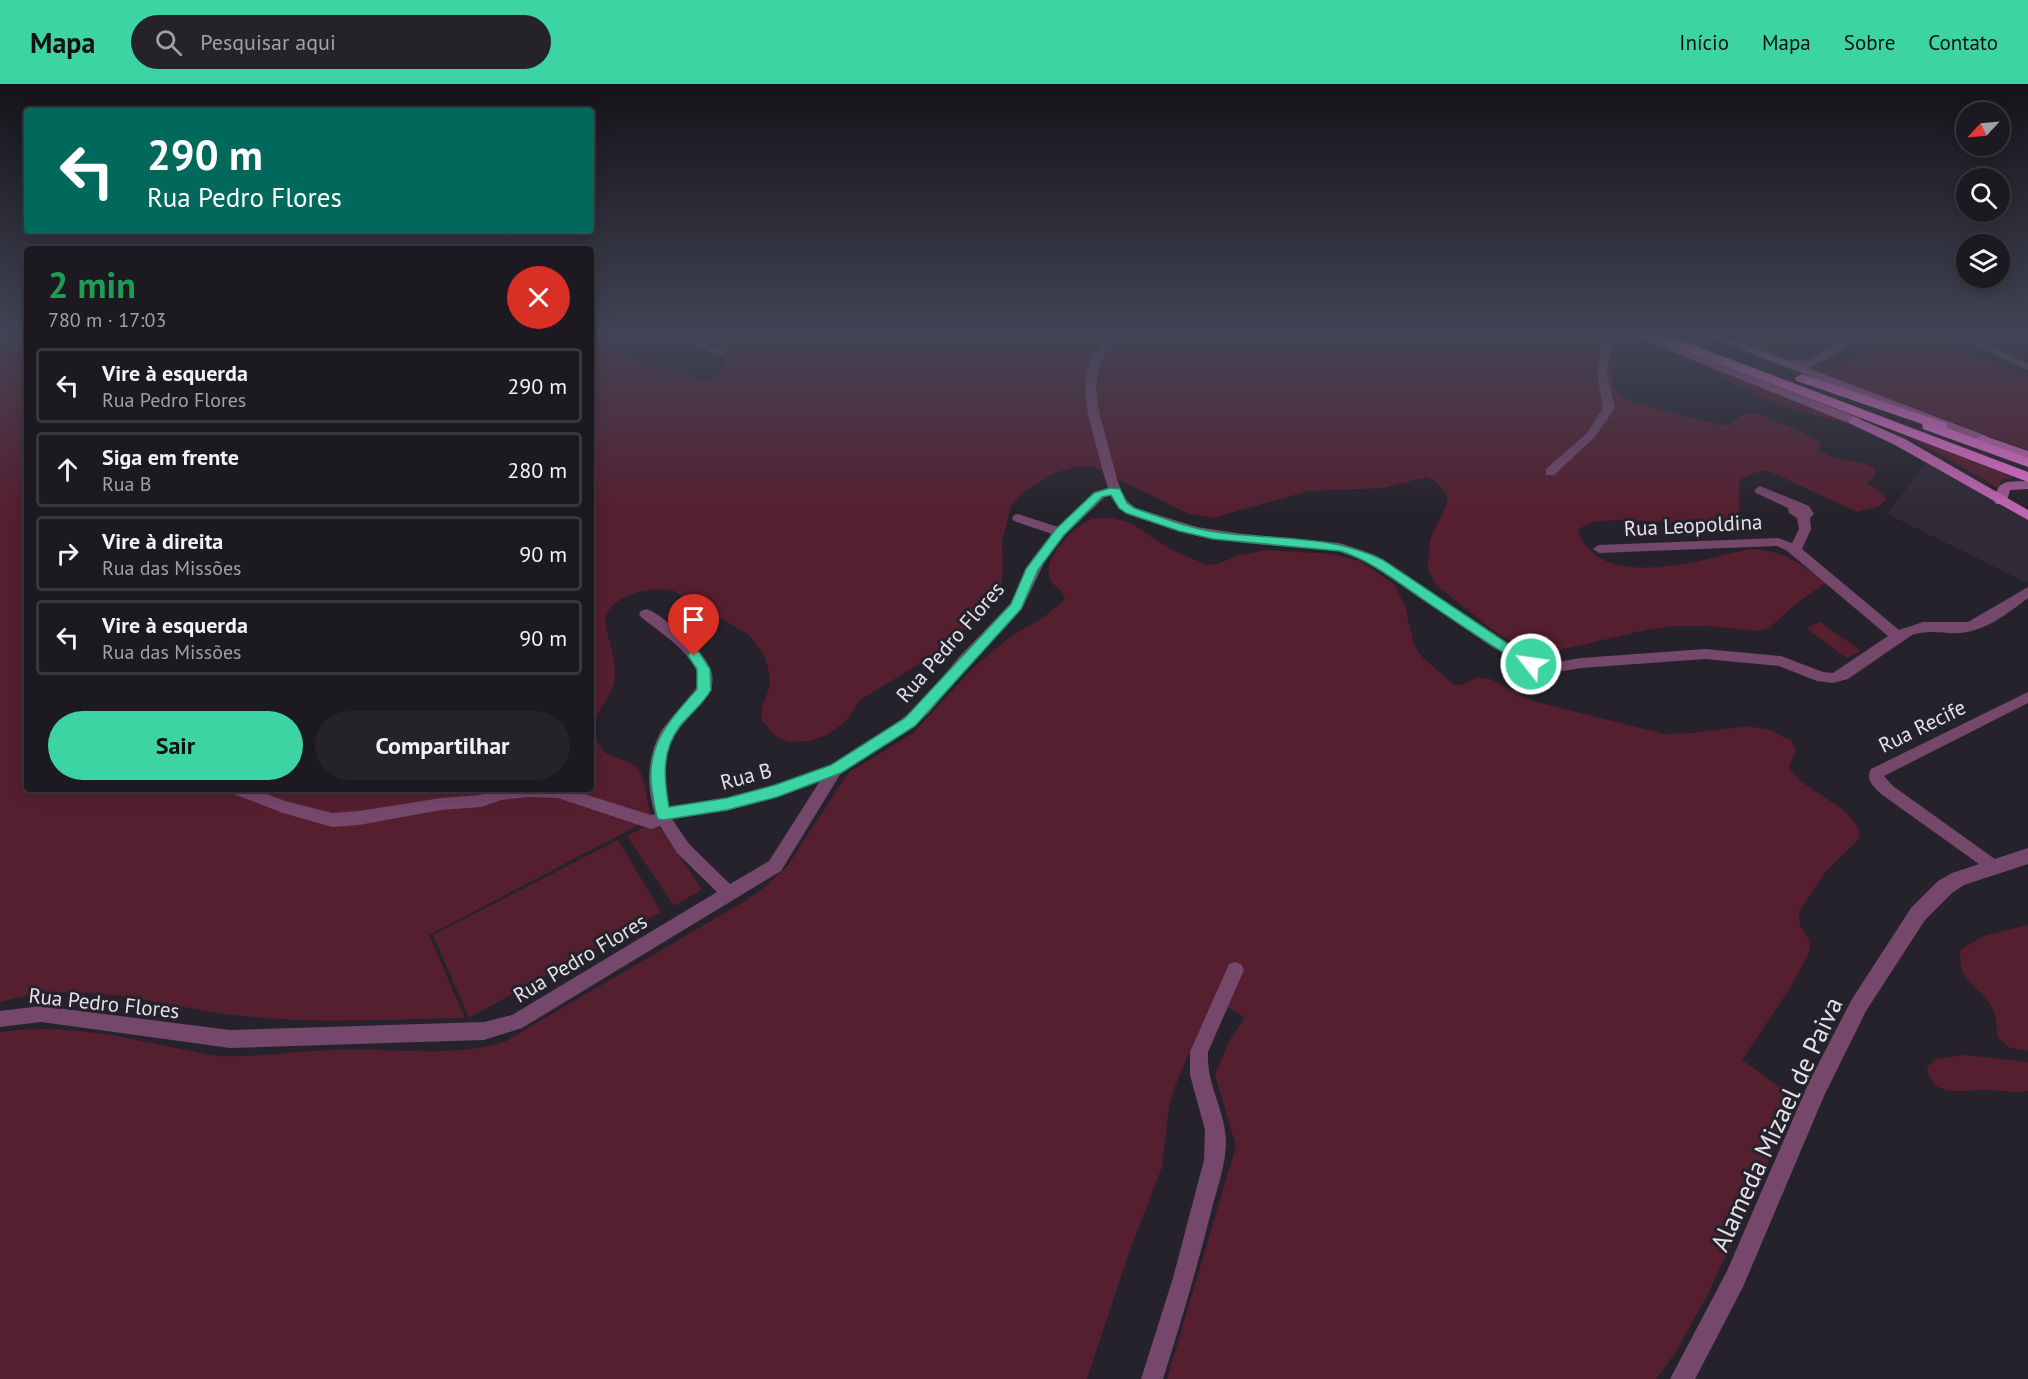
<!DOCTYPE html>
<html lang="pt">
<meta charset="utf-8">
<style>
:root{--surface:#1c1a20;--page:#252329;--text:#f1f3f6;--muted:#a0a1a5;--line:#3a383e;--accent:#3dd4a3}
body{margin:0;font-family:"PT Sans",sans-serif;background:var(--page);color:var(--text);height:100vh;display:flex;flex-direction:column;font-size:22px;white-space:nowrap}
*{box-sizing:border-box;margin:0}
p{font-size:20px;color:var(--muted)}
.icon{flex:none;width:33px;height:33px;fill:none;stroke:currentColor;stroke-width:2;stroke-linecap:round;stroke-linejoin:round}
.map{position:relative;flex:1;overflow:hidden}
.sheet{position:absolute;left:24px;top:162px;width:570px;height:546px;display:flex;flex-direction:column;background:var(--surface);border-radius:6px;box-shadow:0 3px 15px #0003,0 0 0 2px var(--line)}
.sheet>*{flex:none}
.guide{position:absolute;left:24px;top:24px;width:570px;height:126px;border-radius:6px;box-shadow:0 3px 15px #0003,0 0 0 2px var(--line);background:#00695c;color:#fff;overflow:hidden}
.needle{width:39px;rotate:244deg}
.fabs{position:absolute;left:1956px;top:18px;display:grid;gap:12px}
.fabs a{display:grid;place-items:center;width:54px;height:54px;border-radius:50%;background:var(--surface);box-shadow:0 3px 15px #0003,0 0 0 2px var(--line);font-size:30px}
.pin{position:absolute;display:grid;place-items:center;width:51px;height:51px;color:#fff;margin:-62px -26px;border-radius:50% 50% 50% 0;rotate:-45deg;box-shadow:0 0 6px #0007}
.pin .icon{rotate:45deg}
.me{position:absolute;width:66px;margin:-33px;rotate:300deg;stroke-linejoin:round;filter:drop-shadow(0 0 4px #0008)}
.turn{display:flex;align-items:center;gap:21px;height:126px;padding:0 24px;font-size:27px}
.turn .icon{width:78px;height:78px;stroke-width:2.5}
.turn b{display:block;font-size:42px;line-height:51px}
.round{display:grid;place-items:center;flex:none;width:63px;height:63px;border-radius:32px;background:var(--page)}
.headline{display:flex;align-items:center;justify-content:space-between;height:102px;padding:0 24px}
h1{font-size:36px;font-weight:600;line-height:45px;color:#1e9e55}
.action{display:flex;gap:12px;margin-top:auto;padding:12px 24px}
.action a{flex:1;height:69px;border-radius:36px;background:var(--accent);color:#111;font-size:24px;font-weight:600;line-height:69px;text-align:center}
.action a+a{background:var(--page);color:var(--text)}
ul{padding:0;list-style:none}
li{display:flex;align-items:center;gap:18px;height:75px;margin:0 12px 9px;padding:0 12px;border:3px solid var(--line);border-radius:6px}
li div{flex:1}
li b{display:block;font-size:22px}
li em{font-style:normal}
header{display:flex;align-items:center;gap:36px;box-sizing:border-box;height:84px;padding:0 30px;background:var(--accent);color:#111}
header strong{font-size:28px}
nav{display:flex;gap:33px;margin-inline-start:auto;font-size:21px}
.search{width:420px;height:54px;background:var(--page);display:flex;align-items:center;gap:15px;box-sizing:border-box;padding:0 21px;border-radius:33px;color:var(--muted);font-size:22px}
.map>svg:first-child{display:block}
</style>
<header>
<strong>Mapa</strong>
<div class="search"><svg class="icon" aria-label="search" viewBox="0 0 24 24"><circle cx="10" cy="10" r="6"/><path d="M15 15l6 6"/></svg>Pesquisar aqui</div>
<nav><a>Início</a><a>Mapa</a><a>Sobre</a><a>Contato</a></nav>
</header>
<div class="map">
<svg width="2028" height="1295" viewBox="0 0 2028 1295">
<rect width="100%" height="100%" fill="#26222b"/>
<path fill="#302937" d="M1926,379L1955,391L2028,436V499L1887,430Z"/>
<path fill="#551f2f" d="M0,250H27V705H591V254L618,264L646,280L706,296C719,293 726,281 724,268L684,250H1621C1624,277 1594,303 1634,319L1722,341H1728L1744,330L1756,329L1798,346L1814,354L1821,361L1818,365C1835,379 1857,374 1874,384L1876,390L1867,399L1884,411L1886,416L1878,423L1857,428L1769,387C1760,385 1745,391 1739,398V428C1709,454 1592,420 1578,448C1602,510 1705,474 1751,465C1782,465 1802,481 1826,499L1798,518L1769,544L1759,547L1709,542H1673L1650,545L1560,566L1543,567L1526,565L1498,550L1436,501L1428,484L1430,456L1447,420V412L1437,398L1427,393L1383,404L1309,407L1212,434L1189,430L1092,382L1075,383L1052,390L1022,409L1011,422L1002,458L1003,486L1001,505L987,525L937,569L860,616L846,637L827,651L808,657L789,658L781,655L772,649L762,636V623L770,602V592L765,573L749,551L674,507C652,501 606,511 605,539C609,558 618,580 614,598C610,616 591,631 595,649C601,680 625,670 638,685C646,694 647,722 652,734L429,851L465,934C388,935 310,941 233,931C153,920 81,894 0,918Z
M1717,250H1791L1802,274H1781Z
M1899,251L1949,261L2028,293V366L1803,283L1833,282L1846,278Z
M1701,279L1861,341C1806,332 1747,312 1701,279Z
M1897,346L2014,393L2001,396L1999,404Z
M1094,434H1111L1131,439L1170,465L1207,481L1217,480L1240,471L1267,466L1331,470L1360,477L1394,500L1405,522L1414,561L1423,574L1453,600L1463,601L1477,593L1490,595L1532,617L1665,650L1694,649L1747,642L1770,646L1792,657L1796,667L1789,682C1798,707 1863,723 1859,755L1828,785L1799,827L1800,841L1809,856L1810,867L1788,907L1742,976L1797,1015L1709,1208L1676,1268L1656,1295H1167L1236,1062L1215,991L1229,957L1245,934L1223,920L1188,971L1174,1005L1169,1023L1162,1083L1127,1174L1087,1295H0V948C74,937 145,959 217,972C256,974 293,967 331,966C389,963 448,975 504,958L745,817L765,803L788,781L848,689L913,649L975,582L1014,550L1043,534L1065,515C1064,506 1052,503 1049,492C1044,472 1076,440 1094,434Z
M1820,538L1861,567L1846,574L1806,544Z
M655,737L702,805L674,822L627,752Z
M618,756L661,828L469,934L433,851Z
M2028,841V967L2010,964L1998,954C1996,945 1997,933 1993,925C1980,901 1955,897 1961,865L1984,852Z
M1964,971L2028,978V1007C2014,1009 1999,1006 1985,1006C1962,1005 1932,1016 1927,983L1936,975Z"/>
<g fill="none" stroke-linecap="round" stroke-linejoin="round">
<path fill="#75476b" fill-rule="evenodd" d="M670,250H684L726,269L721,272L717,271Z
M1110,250H1121L1104,272L1099,282L1096,303L1099,328L1117,395L1124,414L1136,424L1197,443L1244,450L1340,459L1377,472L1502,555L1539,577L1551,579L1581,574L1705,565L1781,572L1823,588L1833,589L1888,552L1786,466L1777,462L1599,469L1593,465L1599,461L1778,454L1792,459L1799,445L1797,434L1789,429L1788,424L1756,409L1754,406L1760,402L1809,422L1814,430L1810,434L1811,445L1802,465L1899,546L1923,538H1968L2028,503V514C2008,529 1986,547 1960,549C1943,550 1929,545 1912,551L1848,595L1833,599L1817,597L1779,582L1705,575L1581,584L1551,589L1536,587L1492,563L1367,478L1338,467L1244,459L1174,445L1127,430L1118,423L1111,412H1106L1065,451L1046,475L1022,525L969,581L929,629L903,650L841,689L781,787L522,944L484,956L230,964L41,938L0,943V927L41,922L230,946L484,938L512,931L717,808L677,769L660,742L651,745L558,714L529,713L501,716L481,723L441,726L359,741L332,743L283,729L231,709L229,705H254L285,717L332,729L359,727L441,714L480,711L496,705H568L651,731L655,730C646,704 647,674 660,649C671,629 708,610 695,584C685,563 659,548 641,533L639,530L641,527L646,525C660,529 676,546 687,556C742,605 695,614 673,655C661,675 663,701 668,723L727,714L775,701L831,681L893,642L919,621L959,573L1011,519L1033,474L1052,450L1014,437L1012,434L1014,431L1018,430L1058,443L1094,408L1108,404C1102,386 1098,368 1093,350C1082,308 1079,284 1110,250ZM820,697L769,777L730,800L689,760L672,735L727,726L777,713Z
M1599,250H1609L1611,265L1607,289L1615,324L1595,353L1554,391H1546V385L1587,349L1603,324L1597,289L1601,265Z
M1948,250H1962L2028,279V286Z
M2028,608V619L1884,692L1893,702L1999,778L2001,783L1999,788L1993,790L1881,710C1874,703 1865,696 1871,685Z
M1235,878L1241,880L1244,886L1208,968C1206,1000 1225,1026 1226,1057C1226,1079 1218,1102 1212,1124C1198,1181 1181,1238 1163,1295H1141L1173,1194L1204,1076L1205,1046L1190,991V968L1229,880Z"/>
<path fill="#75476b" fill-rule="evenodd" d="M1848,250H1861C1848,265 1801,297 1782,281L1788,277L1812,274Z
M2028,764V780L1964,801L1952,809L1925,836L1866,927L1824,1012L1743,1203L1695,1295H1670L1727,1187L1809,998L1852,915L1911,824L1938,797L1952,789Z"/>
<path fill="#a25892" fill-rule="evenodd" d="M1628,250H1644L1859,334L1861,337L1859,340H1851Z
M1702,250H1718L1987,352L1988,355L1982,359L1977,358Z
M2028,397V405L2010,406L2006,420H1996L1994,417C1998,394 2008,398 2028,397Z"/>
<path fill="#c465b1" fill-rule="evenodd" d="M1855,333L1905,355L2028,426V436L1895,361L1851,340L1849,337L1851,334Z
M1982,351L2028,367V376L1977,358L1976,355Z"/>
<path fill="#e470cd" fill-rule="evenodd" d="M1647,250H1664L2028,388V398L1649,253Z
M1802,290L1946,339L1947,344L2028,374V383L1923,345L1922,340L1797,297L1795,294Z"/>
</g>
<linearGradient id="sky" x2="0" y2="1"><stop stop-color="#151318"/><stop offset="0.58" stop-color="#414455"/><stop offset="1" stop-color="#414455" stop-opacity="0"/></linearGradient>
<rect width="2028" height="431" fill="url(#sky)"/>
<path fill="#3dd4a3" stroke="#288a6a" stroke-width="1.5" d="M1110,404L1120,405L1127,419L1134,424C1161,433 1187,444 1215,448C1271,456 1331,450 1383,476L1538,580L1531,584L1527,583C1490,561 1456,538 1421,514C1395,496 1370,476 1340,467L1213,455L1179,447L1126,429L1119,424L1111,411L1102,413L1064,451L1038,486L1021,525L915,642L841,689L777,713L727,726L663,736L658,735C654,726 654,716 652,707C645,661 669,637 697,605V585L688,572L690,568H699L710,585L711,606C703,620 690,630 680,642C661,667 664,695 669,723L727,714L775,701L831,681L905,634L1011,520L1026,485L1056,445L1094,409Z"/>
<g text-anchor="middle" dominant-baseline="central" stroke-width="6" stroke-linejoin="round" paint-order="stroke">
<g font-size="21" fill="#e4e1e7" stroke="#26222b">
<text transform="translate(1693 441) rotate(-3)">Rua Leopoldina</text>
<text transform="translate(950 558) rotate(-49)">Rua Pedro Flores</text>
<text transform="translate(1922 642) rotate(-26)">Rua Recife</text>
<text transform="translate(746 692) rotate(-15)">Rua B</text>
<text transform="translate(580 874) rotate(-31)">Rua Pedro Flores</text>
<text transform="translate(104 919) rotate(6)">Rua Pedro Flores</text>
</g>
<g font-size="26" fill="#e4e1e7" stroke="#26222b">
<text transform="translate(1776 1040) rotate(-65)">Alameda Mizael de Paiva</text>
</g>
</g>
</svg>
<div class="fabs">
<a><svg class="needle" viewBox="-14 -14 28 28"><path d="M0-13l5 13h-10z" fill="#e53935"/><path d="M0 13l5-13h-10z" fill="#a0a1a5"/></svg></a>
<a><svg class="icon" aria-label="search" viewBox="0 0 24 24"><circle cx="10" cy="10" r="6"/><path d="M15 15l6 6"/></svg></a>
<a><svg class="icon" aria-label="layers" viewBox="0 0 24 24"><path d="M12 4l9 5-9 5-9-5zM3 14l9 5 9-5"/></svg></a>
</div>
<div class="pin" style="left:694px;top:572px;background:#d93025"><svg class="icon" aria-label="arrive" viewBox="0 0 24 24"><path d="M6 21V4h12l-3 4 3 4H6"/></svg></div>
<svg class="me" style="left:1531px;top:580px" viewBox="-20 -20 40 40"><circle r="17" fill="#3dd4a3" stroke="#fff" stroke-width="3"/><path d="M0-11L8 9 0 5-8 9z" fill="#fff"/></svg>
<div class="guide">
<div class="turn"><svg class="icon" aria-label="left" viewBox="0 0 24 24"><path d="M17 20v-9H6M10 6l-5 5 5 5"/></svg><div><b>290 m</b>Rua Pedro Flores</div></div>
</div>
<section class="sheet">
<div class="headline"><div><h1>2 min</h1><p>780 m · 17:03</p></div><a class="round" style="background:#d93025;color:#fff"><svg class="icon" aria-label="close" viewBox="0 0 24 24"><path d="M6 6l12 12M18 6L6 18"/></svg></a></div>
<ul>
<li><svg class="icon" aria-label="left" viewBox="0 0 24 24"><path d="M17 20v-9H6M10 6l-5 5 5 5"/></svg><div><b>Vire à esquerda</b><p>Rua Pedro Flores</p></div><em>290 m</em></li>
<li><svg class="icon" aria-label="ahead" viewBox="0 0 24 24"><path d="M12 20V5M6 11l6-6 6 6"/></svg><div><b>Siga em frente</b><p>Rua B</p></div><em>280 m</em></li>
<li><svg class="icon" aria-label="right" viewBox="0 0 24 24"><path d="M7 20v-9h11M14 6l5 5-5 5"/></svg><div><b>Vire à direita</b><p>Rua das Missões</p></div><em>90 m</em></li>
<li><svg class="icon" aria-label="left" viewBox="0 0 24 24"><path d="M17 20v-9H6M10 6l-5 5 5 5"/></svg><div><b>Vire à esquerda</b><p>Rua das Missões</p></div><em>90 m</em></li>
</ul>
<div class="action"><a>Sair</a><a>Compartilhar</a></div>
</section>
</div>
